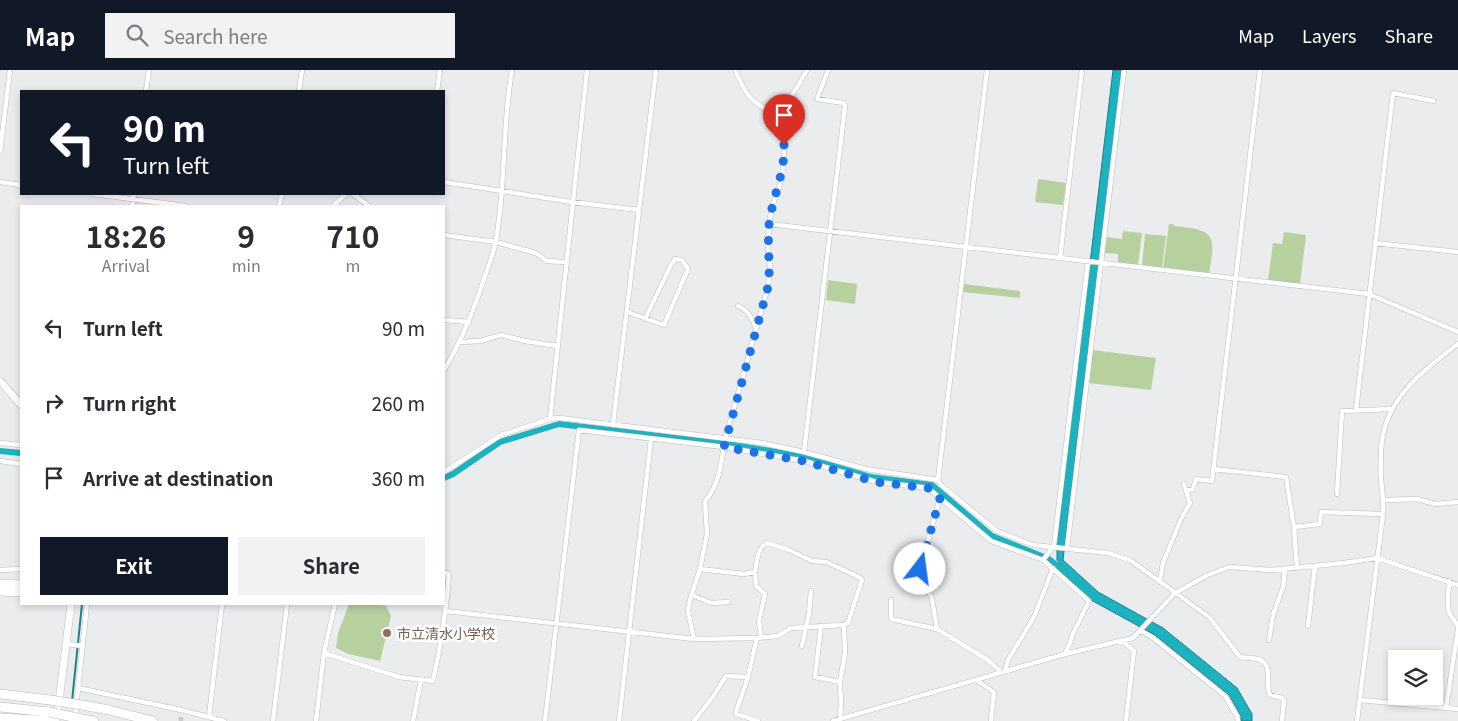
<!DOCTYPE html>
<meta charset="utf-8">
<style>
:root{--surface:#fff;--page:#f2f2f3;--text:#2b2b33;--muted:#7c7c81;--accent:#111827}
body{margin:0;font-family:Georgia,"Noto Sans JP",serif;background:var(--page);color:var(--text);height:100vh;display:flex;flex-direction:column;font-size:19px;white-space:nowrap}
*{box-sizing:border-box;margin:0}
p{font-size:16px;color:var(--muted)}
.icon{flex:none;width:28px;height:28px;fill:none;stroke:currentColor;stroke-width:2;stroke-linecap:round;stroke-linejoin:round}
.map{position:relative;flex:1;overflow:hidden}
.panel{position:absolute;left:20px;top:135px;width:425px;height:400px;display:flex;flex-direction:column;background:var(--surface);border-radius:0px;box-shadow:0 2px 8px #0003}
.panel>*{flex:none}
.guide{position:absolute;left:20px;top:20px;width:425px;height:105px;border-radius:0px;box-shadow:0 2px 8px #0003;background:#111827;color:#fff;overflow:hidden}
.fabs{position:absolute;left:1388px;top:580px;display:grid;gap:10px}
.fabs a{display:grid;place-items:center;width:55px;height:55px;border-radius:0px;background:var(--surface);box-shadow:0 2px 8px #0003;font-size:25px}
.pin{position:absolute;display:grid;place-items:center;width:42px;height:42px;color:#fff;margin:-51px -21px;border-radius:50% 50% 50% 0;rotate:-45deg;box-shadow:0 0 5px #0007}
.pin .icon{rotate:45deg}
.me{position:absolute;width:55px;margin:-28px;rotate:15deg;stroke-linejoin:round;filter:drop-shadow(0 0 4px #0008)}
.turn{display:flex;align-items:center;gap:18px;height:105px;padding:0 20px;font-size:22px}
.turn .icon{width:65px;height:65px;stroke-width:2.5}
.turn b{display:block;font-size:35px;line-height:42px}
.eta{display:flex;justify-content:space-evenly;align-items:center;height:85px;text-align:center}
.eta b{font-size:30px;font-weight:700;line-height:35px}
.primary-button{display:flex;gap:10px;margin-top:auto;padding:10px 20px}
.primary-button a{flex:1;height:58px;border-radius:0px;background:var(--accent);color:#fff;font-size:20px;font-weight:700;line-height:58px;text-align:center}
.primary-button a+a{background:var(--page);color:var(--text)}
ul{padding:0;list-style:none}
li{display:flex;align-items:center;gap:15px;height:75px;padding:0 20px}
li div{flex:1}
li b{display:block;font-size:19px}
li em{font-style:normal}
header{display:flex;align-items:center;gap:30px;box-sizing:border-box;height:70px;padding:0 25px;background:var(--accent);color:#fff}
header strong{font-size:24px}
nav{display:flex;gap:28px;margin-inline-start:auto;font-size:18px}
.search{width:350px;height:45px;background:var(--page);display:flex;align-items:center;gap:12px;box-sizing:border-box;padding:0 18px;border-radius:0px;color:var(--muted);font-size:19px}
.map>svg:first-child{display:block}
</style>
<header>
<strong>Map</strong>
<div class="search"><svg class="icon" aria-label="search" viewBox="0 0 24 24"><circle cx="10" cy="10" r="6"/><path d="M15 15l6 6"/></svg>Search here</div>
<nav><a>Map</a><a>Layers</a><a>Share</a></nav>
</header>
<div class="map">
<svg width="1458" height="651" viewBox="0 0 1458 651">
<rect width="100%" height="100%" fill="#ebecee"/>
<path fill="#b6d09e" d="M1038,109L1066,113L1063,135L1035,132Z
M1169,154H1173L1174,156C1215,160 1216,164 1209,204L1163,199Z
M1123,161L1142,163L1138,195L1118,193V184L1104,183L1107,167L1122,169Z
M1284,162L1306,165L1300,214L1268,210L1273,173L1282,174Z
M1145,164L1166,166L1162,198L1142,196Z
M828,210L857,214L855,234L826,230Z
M964,214L1020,221V228L963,222Z
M1092,280L1156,288L1151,320L1088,313Z
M349,534H377L386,536L391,546L380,591L349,584L336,578L338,563Z"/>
<path fill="#1db2bf" stroke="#1a828b" d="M1113,0H1122L1063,490L1098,522L1163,558L1237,618L1252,644V651H1241V646L1229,625L1155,565L1091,530L1062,503L1064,499L1057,490V470Z"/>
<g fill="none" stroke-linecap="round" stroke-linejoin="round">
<path stroke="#1a828b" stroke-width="2" d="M72,631L82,534"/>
<path stroke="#1db2bf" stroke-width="6" d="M0,381L21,383
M444,408L453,404L500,372L559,354L735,375L805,387L871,407L932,415L992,466L1049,489L1070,506"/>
<path stroke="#cacbcd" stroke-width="4.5" stroke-dasharray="4.5 2" stroke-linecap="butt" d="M181,647V651"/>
<defs>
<path id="minor" d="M735,0C749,32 752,32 783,48
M987,0L938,410L940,414L997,461L1033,475L1108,483L1130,490L1209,547L1240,587C1246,588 1255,588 1261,590C1273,596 1265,616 1270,625L1282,628L1284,631L1282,651
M146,21L149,0
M299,21L302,0
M437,21L440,0
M0,82L10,0
M0,112L21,115
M444,112L572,132L639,140
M93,124L186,136
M353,124L369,136
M132,136L134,124
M279,136L282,124
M333,136L346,124
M769,154L1369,224L1458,262
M444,165L496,172L536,183L547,191L565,192
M1375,173L1458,182
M1060,188L1082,0
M738,236C748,240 752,248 756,258
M627,242L664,255L688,199L682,190L675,189L671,195L645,249
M444,250L469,252
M460,272L480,271L501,265L525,271L557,276
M444,300C463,269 475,237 486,203C490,192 494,181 496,170C506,114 502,56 512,0
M1356,340L1393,23L1434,31
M550,349L587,0
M613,354L656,0
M0,373L21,375
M804,382L845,36L844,33L817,29L828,0
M0,391L21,394
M1213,399L1286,407L1294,457L1297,498
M444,402L501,365L550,349L560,348L762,373L804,382L866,399L938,410
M1186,421L1193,419L1196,409L1212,411L1260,0
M1337,424L1342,341L1391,339
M1385,430L1417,429L1436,434L1458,432
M1294,457L1320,454L1321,442L1383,444
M1067,478L1124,0
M1043,490L1054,476L1088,192
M0,500L21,499
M755,502L756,516L765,524L759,551L761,567
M1160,511L1163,493L1181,449L1190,433L1184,414
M1449,511C1449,521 1446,534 1449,542C1451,548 1456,551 1458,557
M692,525L711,533L728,532
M891,530V549L937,559L988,590L1001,602
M446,541L694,569L757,568L778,566L791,558L844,555L848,553L862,510L859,507L826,492L812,491L789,480L767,473C757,478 757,492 755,502L744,504L700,499
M821,556L815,607L840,612
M1308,556L1315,496
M937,559L932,529L920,499L940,428
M1141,561L1153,568L1225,626L1237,646L1238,651
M757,568L748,607L736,642V644L758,651
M694,569L688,541L690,530L700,499L707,464L705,431C721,414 721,388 726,366C740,316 754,267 768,217L770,198L768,178L769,154L772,137L782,108L784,87L783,48L785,37L807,0
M1269,570L1273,545L1283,517L1285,499
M1122,571L1134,581L1126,651
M67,574L83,576
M802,576L809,543L811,521
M324,583L399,607L433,611C441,575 446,541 449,504L444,503
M1005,601L1008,590L1034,547L1053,498
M976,610L994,622L991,651
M78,618L181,640L224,651
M1360,630L1458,639
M1446,638L1458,559
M75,647L87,534
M209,647L222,534
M840,649L841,634L840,612L845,583L844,555
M273,651L287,534
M316,651L324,583L335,534
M413,651L421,610
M545,651L579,360L724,377L804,391L876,412L928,418L991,471L1043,490L1089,531L1071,568H1072L1065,584
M619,651L651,369
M694,651L712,628L726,606L748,607
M833,651L1065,584L1133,568L1175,523L1208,505L1229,497L1271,500L1344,493L1377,488L1458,515
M1357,651L1383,444C1384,431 1382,421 1381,409C1380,400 1381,391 1381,382C1382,331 1421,302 1458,274"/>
<path id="secondary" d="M0,311L21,335
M57,648L71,534"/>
<path id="motorway" d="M0,514L21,515
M0,521L21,522
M0,624L50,630
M82,635L109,640L153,651
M0,637L49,642
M0,648L54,651
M82,649L94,651"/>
</defs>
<use href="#minor" stroke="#bbbcbf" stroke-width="5.5"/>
<use href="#secondary" stroke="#bbbcbf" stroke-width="8"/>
<use href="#motorway" stroke="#bbbcbf" stroke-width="10"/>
<use href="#minor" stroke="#fff" stroke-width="4.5"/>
<use href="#secondary" stroke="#fff" stroke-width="7"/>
<use href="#motorway" stroke="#fff" stroke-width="9"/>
<defs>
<path id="motorway-bridge" d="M50,630L82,635
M49,642L82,649"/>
</defs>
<use href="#motorway-bridge" stroke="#bbbcbf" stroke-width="10" stroke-linecap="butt"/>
<use href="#motorway-bridge" stroke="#fff" stroke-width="9"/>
</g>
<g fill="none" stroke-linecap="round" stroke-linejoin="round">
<path stroke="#1a73e8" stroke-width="9" stroke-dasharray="0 16.2" d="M784,75C785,105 772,127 769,155C767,176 771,196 768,217L724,377L804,391L876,412L928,418L940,428L920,499"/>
</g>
<circle fill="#8d6e63" stroke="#fff" stroke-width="2" cx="387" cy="563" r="5"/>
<g text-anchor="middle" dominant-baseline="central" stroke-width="5" stroke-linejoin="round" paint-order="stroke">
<g font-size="14" fill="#785e54" stroke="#fff" text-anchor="start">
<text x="397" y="563">市立清水小学校</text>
</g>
</g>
</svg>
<div class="fabs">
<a><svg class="icon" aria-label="layers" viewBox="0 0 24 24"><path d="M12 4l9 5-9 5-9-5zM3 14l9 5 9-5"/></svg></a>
</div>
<div class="pin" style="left:784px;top:75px;background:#d93025"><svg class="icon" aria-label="arrive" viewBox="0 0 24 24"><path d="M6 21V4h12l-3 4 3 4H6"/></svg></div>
<svg class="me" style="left:920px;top:499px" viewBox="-20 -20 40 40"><circle r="19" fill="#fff"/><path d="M0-13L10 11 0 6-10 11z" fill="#1a73e8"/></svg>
<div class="guide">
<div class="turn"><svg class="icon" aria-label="left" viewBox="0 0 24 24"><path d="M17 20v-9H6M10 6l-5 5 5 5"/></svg><div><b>90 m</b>Turn left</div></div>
</div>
<section class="panel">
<div class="eta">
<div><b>18:26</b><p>Arrival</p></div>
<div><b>9</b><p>min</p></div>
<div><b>710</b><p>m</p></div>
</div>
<ul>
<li><svg class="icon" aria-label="left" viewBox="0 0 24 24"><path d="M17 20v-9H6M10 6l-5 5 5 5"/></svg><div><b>Turn left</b></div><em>90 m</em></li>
<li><svg class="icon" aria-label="right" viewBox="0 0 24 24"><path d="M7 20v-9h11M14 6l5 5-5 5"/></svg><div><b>Turn right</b></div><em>260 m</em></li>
<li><svg class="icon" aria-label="arrive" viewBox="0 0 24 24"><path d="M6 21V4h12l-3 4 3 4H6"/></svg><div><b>Arrive at destination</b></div><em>360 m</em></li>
</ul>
<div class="primary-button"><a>Exit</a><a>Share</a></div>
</section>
</div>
